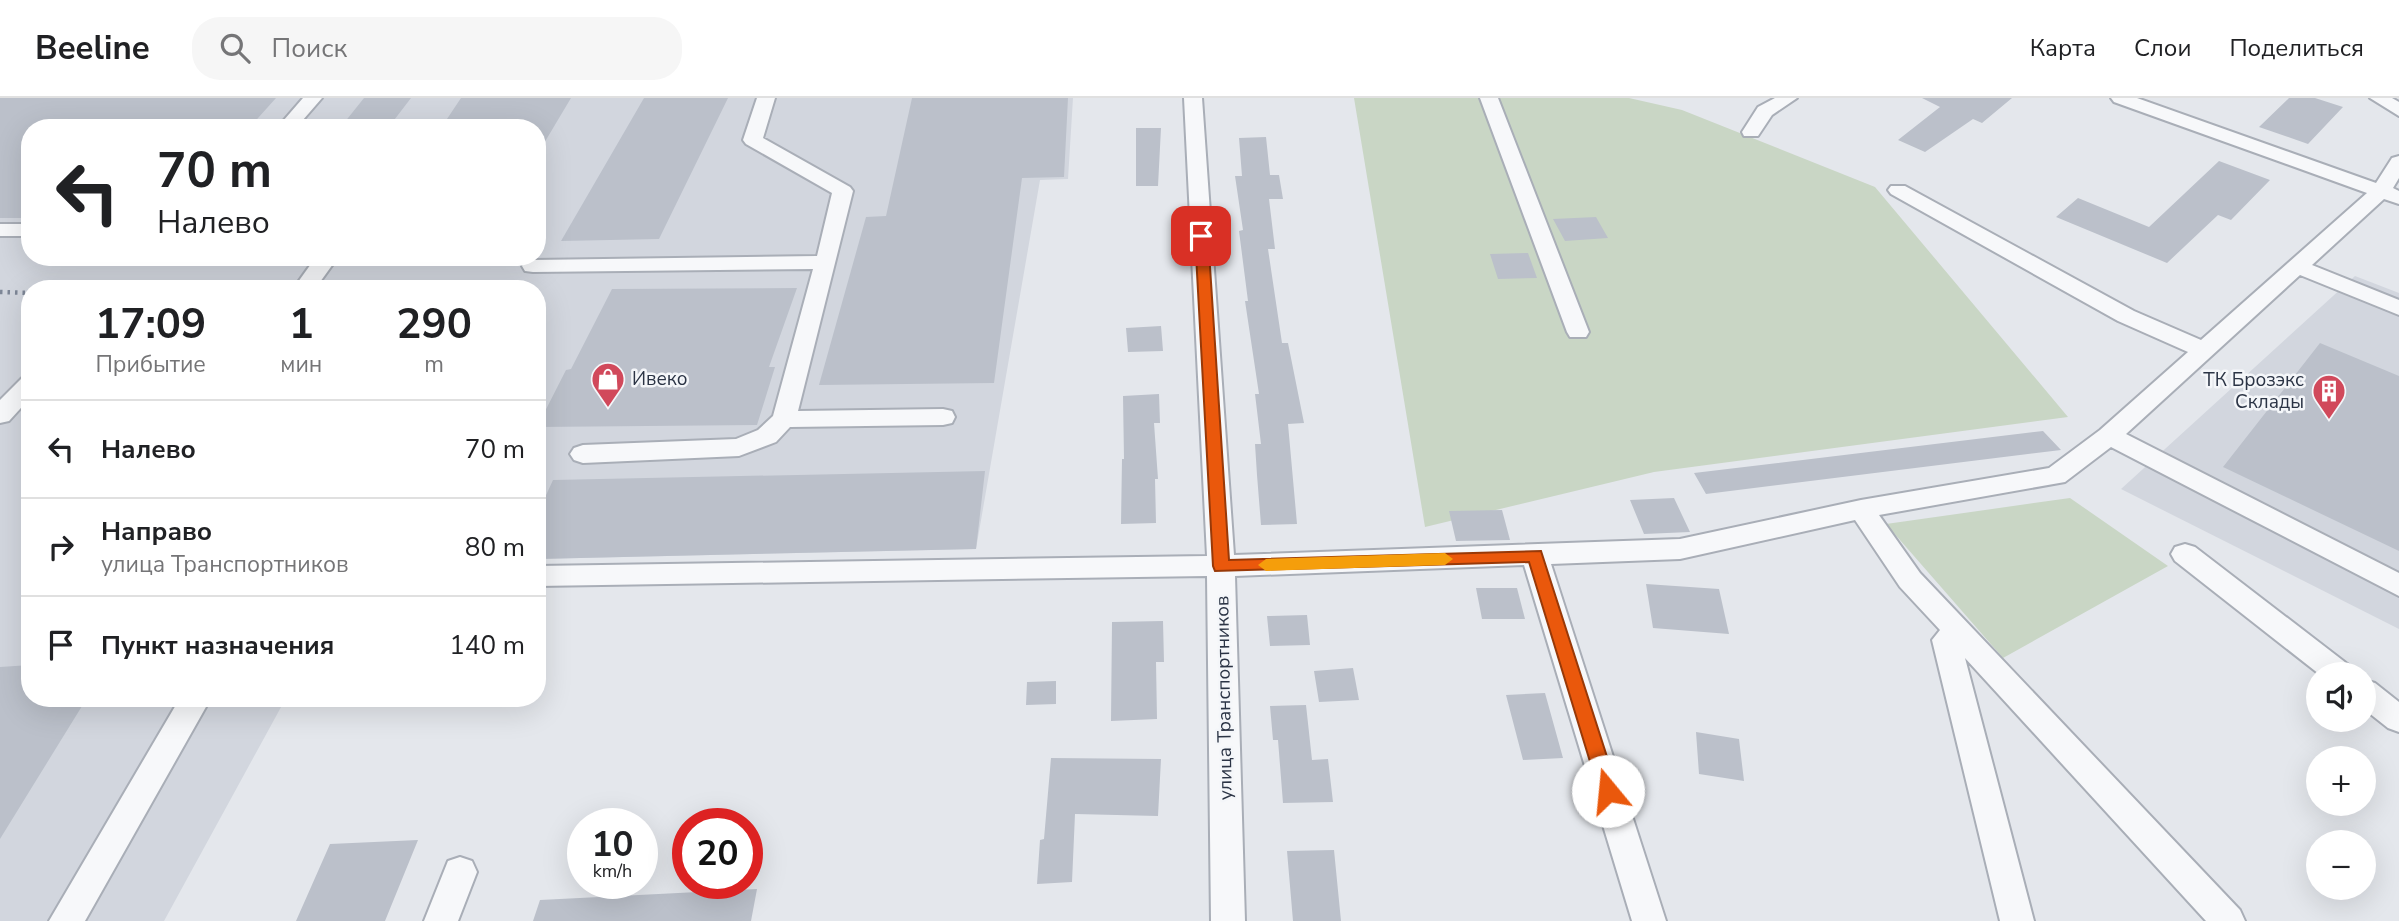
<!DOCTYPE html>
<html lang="ru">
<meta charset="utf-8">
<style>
:root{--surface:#fff;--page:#f6f6f6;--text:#202124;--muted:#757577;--line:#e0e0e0}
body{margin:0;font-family:"Nunito Sans",sans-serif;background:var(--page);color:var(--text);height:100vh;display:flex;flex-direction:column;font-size:26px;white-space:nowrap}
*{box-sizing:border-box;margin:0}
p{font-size:23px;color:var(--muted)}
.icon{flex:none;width:38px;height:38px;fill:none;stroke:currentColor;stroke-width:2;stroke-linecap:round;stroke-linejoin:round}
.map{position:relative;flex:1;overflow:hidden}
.panel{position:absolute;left:21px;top:182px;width:525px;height:427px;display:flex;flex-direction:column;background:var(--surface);border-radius:28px;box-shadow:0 7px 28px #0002}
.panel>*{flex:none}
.hud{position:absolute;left:21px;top:21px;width:525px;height:147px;border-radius:28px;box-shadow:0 7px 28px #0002;background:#fff;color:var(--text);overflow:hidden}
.controls{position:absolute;left:2306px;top:564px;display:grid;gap:14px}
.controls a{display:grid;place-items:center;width:70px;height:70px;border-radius:50%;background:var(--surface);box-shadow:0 7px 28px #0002;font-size:35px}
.speed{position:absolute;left:567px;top:710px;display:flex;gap:14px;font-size:35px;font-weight:700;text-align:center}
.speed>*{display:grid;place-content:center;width:91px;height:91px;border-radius:50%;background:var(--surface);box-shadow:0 7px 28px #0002;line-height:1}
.speed small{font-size:18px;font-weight:400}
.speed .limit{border:10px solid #d22;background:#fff;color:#111}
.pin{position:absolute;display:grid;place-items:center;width:60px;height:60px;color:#fff;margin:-30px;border-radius:14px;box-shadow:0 4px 10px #0006}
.me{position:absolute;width:77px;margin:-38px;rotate:343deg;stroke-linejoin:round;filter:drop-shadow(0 0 5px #0008)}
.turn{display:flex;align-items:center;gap:24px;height:147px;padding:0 21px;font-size:32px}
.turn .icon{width:91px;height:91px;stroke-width:2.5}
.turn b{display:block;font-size:49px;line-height:60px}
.eta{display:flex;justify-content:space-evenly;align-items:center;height:119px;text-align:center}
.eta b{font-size:42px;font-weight:700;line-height:49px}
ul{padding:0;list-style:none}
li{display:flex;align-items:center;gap:21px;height:98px;padding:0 21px;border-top:2px solid var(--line)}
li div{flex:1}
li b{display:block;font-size:26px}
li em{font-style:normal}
header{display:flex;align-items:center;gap:42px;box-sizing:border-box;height:98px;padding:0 35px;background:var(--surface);border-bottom:2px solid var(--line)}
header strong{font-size:33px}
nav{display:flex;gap:38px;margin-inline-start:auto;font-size:24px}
.search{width:490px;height:63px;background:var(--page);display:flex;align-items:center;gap:18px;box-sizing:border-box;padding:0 24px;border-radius:28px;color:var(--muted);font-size:26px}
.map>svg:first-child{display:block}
</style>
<header>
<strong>Beeline</strong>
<div class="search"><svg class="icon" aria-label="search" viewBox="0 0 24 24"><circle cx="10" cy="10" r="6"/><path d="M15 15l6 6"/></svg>Поиск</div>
<nav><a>Карта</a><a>Слои</a><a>Поделиться</a></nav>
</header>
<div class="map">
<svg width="2399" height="823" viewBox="0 0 2399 823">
<rect width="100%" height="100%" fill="#e4e7ec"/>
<path fill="#d2d6de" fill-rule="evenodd" d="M0,0H1073L1068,81L1040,82L976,451L537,461V191H30V600H286L164,823H0ZM30,30H537V159H30Z
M2355,178L2399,195V531L2121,391Z"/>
<path fill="#c9d6c5" d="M1354,0H1629L1682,12L1875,89L2068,319L1654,374L1425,429Z
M2070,400L2168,468L2003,560L1886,426Z"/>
<path fill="#bbc0ca" d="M0,0H276L249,30H30V120H0Z
M364,0H411L388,30H340Z
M461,0H571L537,57V30H441Z
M644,0H728L659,141L561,143Z
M912,0H1068L1064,79L1022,80L994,285L819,287L866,119L886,118Z
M1922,0H2012L1982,25L1973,21L1925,54L1898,42L1940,9Z
M2289,0H2315L2343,9L2308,46L2259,29Z
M1136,30H1161L1158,88H1136Z
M1266,39L1270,77H1279L1283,101H1269L1275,151H1268L1282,245H1288L1304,325L1288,326L1297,426L1261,427L1257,377L1255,346H1261L1255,296H1259L1245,203H1248L1239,133L1243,132L1235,78H1242L1239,40Z
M2219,63L2270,82L2231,122L2218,117L2167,165L2056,119L2078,100L2149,129Z
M1596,119L1608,140L1565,143L1553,121Z
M1528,155L1537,180L1498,181L1490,156Z
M797,190L769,269H775L757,327L537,329L566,272L571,271L612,191Z
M1161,228L1163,253L1128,254L1126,230Z
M2320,245L2399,278V453L2223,369Z
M1159,296L1160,325H1154L1158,381H1155L1156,425L1121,426L1122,361H1124L1123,298Z
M2043,333L2061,352L1706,396L1694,375Z
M985,373L976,451L537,461V417L553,382Z
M1674,400L1690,434L1644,436L1630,402Z
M1502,412L1510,442L1456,443L1449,413Z
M1646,486L1719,491L1729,536L1653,530Z
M1476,490H1517L1525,521H1482Z
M1307,517L1310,547L1270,548L1267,518Z
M1163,523L1164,564H1156L1157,621L1111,623L1112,524Z
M30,567V600H87L0,741V569Z
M1353,570L1359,602L1319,604L1314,573Z
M1056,583V606L1026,607L1027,584Z
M1545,595L1563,660L1523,662L1506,597Z
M1306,607L1312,662L1328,661L1333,704L1283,705L1278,642H1273L1270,608Z
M1696,634L1739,641L1744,683L1699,676Z
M1051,660L1161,661L1158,718L1075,716L1072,784L1037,786L1040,742L1044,741Z
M418,742L385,823H296L330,746Z
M1334,752L1341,823H1293L1287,753Z
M757,791L751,823H533L540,802Z"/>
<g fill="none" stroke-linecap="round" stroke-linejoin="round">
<defs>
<path id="minor" d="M303,0H322L296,30H277Z
M757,0H775L763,40L850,89L853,93L798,313L943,311L952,313L955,319L952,325L943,327L790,329L776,344L739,358L583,365L574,362L570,356L574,350L583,347L736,341L758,332L773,318L813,171L533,174L525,173L522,168L525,163L533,162L817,158L832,95L746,46L743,42Z
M1184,0H1202L1234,457L1680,441L1861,402L2049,370L2100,332L2188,254L2118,223L1891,96L1888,92L1891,88H1905L2134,213L2201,242L2367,95L2114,4L2111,0H2137L2376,85L2392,60L2399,58V80L2393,90L2399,93V106L2384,101L2312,167L2399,202V217L2300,177L2126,336L2399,475V498L2111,349L2065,384L1879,417L1920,475L2240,812L2245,823H2206L1965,560L2034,823H2000L1932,542L1940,532L1900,489L1855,422L1680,461L1551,466L1666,823H1632L1524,467L1235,478L1245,823H1211L1207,478L537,488V468L1207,458Z
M1480,0H1498L1589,234L1586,239H1570L1567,234Z
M1775,0H1797L1772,17L1758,38H1744L1742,34L1758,9Z
M2370,0H2392L2399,4V18Z
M0,126H30V138H0Z
M316,159H338L315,191H293Z
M30,277V300L9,323L0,325V302L22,280Z
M2185,446L2195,449L2350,568L2355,576H2319L2175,463L2171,456L2175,449Z
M2364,582L2375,585L2399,604V634L2388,630L2364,611Z
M180,600H211L85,823H49Z
M460,759L472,763L477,774L458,823H424L448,763Z"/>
</defs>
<use href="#minor" stroke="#a9aeb7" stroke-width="4"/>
<use href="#minor" fill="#f7f8fa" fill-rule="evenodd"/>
<path stroke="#7d8696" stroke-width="4.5" stroke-dasharray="2.5 5" stroke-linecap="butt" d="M0,194L30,195"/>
</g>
<path fill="#ea580c" stroke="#983908" stroke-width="2" d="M1201,134L1208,138L1229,462L1541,453L1618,693L1615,699L1608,701L1602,699L1599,693L1529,464L1215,473L1213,468L1195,138Z"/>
<path fill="#f59e0b" d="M1445,455L1453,461L1445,467L1266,473L1258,467L1266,461Z"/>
<defs>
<symbol id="shop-pin" viewBox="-11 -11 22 30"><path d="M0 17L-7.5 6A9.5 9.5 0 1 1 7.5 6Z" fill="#d1495b" stroke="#f4f6f9"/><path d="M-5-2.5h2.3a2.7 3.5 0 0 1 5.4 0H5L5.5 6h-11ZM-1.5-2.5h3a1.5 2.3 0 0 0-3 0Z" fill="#fff"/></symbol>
<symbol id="building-pin" viewBox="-11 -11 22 30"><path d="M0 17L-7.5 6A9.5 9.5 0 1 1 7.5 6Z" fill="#d1495b" stroke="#f4f6f9"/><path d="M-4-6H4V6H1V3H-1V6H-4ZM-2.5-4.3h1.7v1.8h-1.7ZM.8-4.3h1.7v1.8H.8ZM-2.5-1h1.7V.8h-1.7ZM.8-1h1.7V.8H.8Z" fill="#fff"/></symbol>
</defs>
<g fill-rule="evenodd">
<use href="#shop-pin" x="589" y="262" width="38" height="52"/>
<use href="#building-pin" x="2310" y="274" width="38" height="52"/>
</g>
<g text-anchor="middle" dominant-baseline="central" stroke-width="5" stroke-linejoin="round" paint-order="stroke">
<g font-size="19" fill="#2b3445" stroke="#f4f6f9" text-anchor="start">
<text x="632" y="281">Ивеко</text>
<text x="2304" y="282" text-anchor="end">ТК Брозэкс<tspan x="2304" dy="22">Склады</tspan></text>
</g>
<g font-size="19" fill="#2b3445" stroke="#f4f6f9">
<text transform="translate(1224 600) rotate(-91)">улица Транспортников</text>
</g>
</g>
</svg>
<div class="controls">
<a><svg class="icon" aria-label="sound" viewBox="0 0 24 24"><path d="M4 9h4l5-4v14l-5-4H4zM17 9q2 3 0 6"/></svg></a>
<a>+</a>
<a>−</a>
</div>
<div class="speed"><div>10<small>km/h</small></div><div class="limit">20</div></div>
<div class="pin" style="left:1201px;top:138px;background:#d93025"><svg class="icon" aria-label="arrive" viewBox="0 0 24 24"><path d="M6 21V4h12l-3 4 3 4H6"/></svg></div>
<svg class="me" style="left:1608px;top:693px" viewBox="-20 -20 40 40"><circle r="19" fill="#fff"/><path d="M0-13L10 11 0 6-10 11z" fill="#ea580c"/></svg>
<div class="hud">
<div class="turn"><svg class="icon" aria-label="left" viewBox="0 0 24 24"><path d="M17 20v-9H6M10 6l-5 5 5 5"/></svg><div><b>70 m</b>Налево</div></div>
</div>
<section class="panel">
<div class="eta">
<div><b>17:09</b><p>Прибытие</p></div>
<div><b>1</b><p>мин</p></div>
<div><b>290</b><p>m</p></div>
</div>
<ul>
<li><svg class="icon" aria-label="left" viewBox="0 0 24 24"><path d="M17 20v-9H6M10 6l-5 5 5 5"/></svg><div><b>Налево</b></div><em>70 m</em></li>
<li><svg class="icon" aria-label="right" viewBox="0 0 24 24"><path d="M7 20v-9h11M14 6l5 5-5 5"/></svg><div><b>Направо</b><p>улица Транспортников</p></div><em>80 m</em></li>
<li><svg class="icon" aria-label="arrive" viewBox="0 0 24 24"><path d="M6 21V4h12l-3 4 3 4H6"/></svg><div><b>Пункт назначения</b></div><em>140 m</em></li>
</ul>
</section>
</div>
